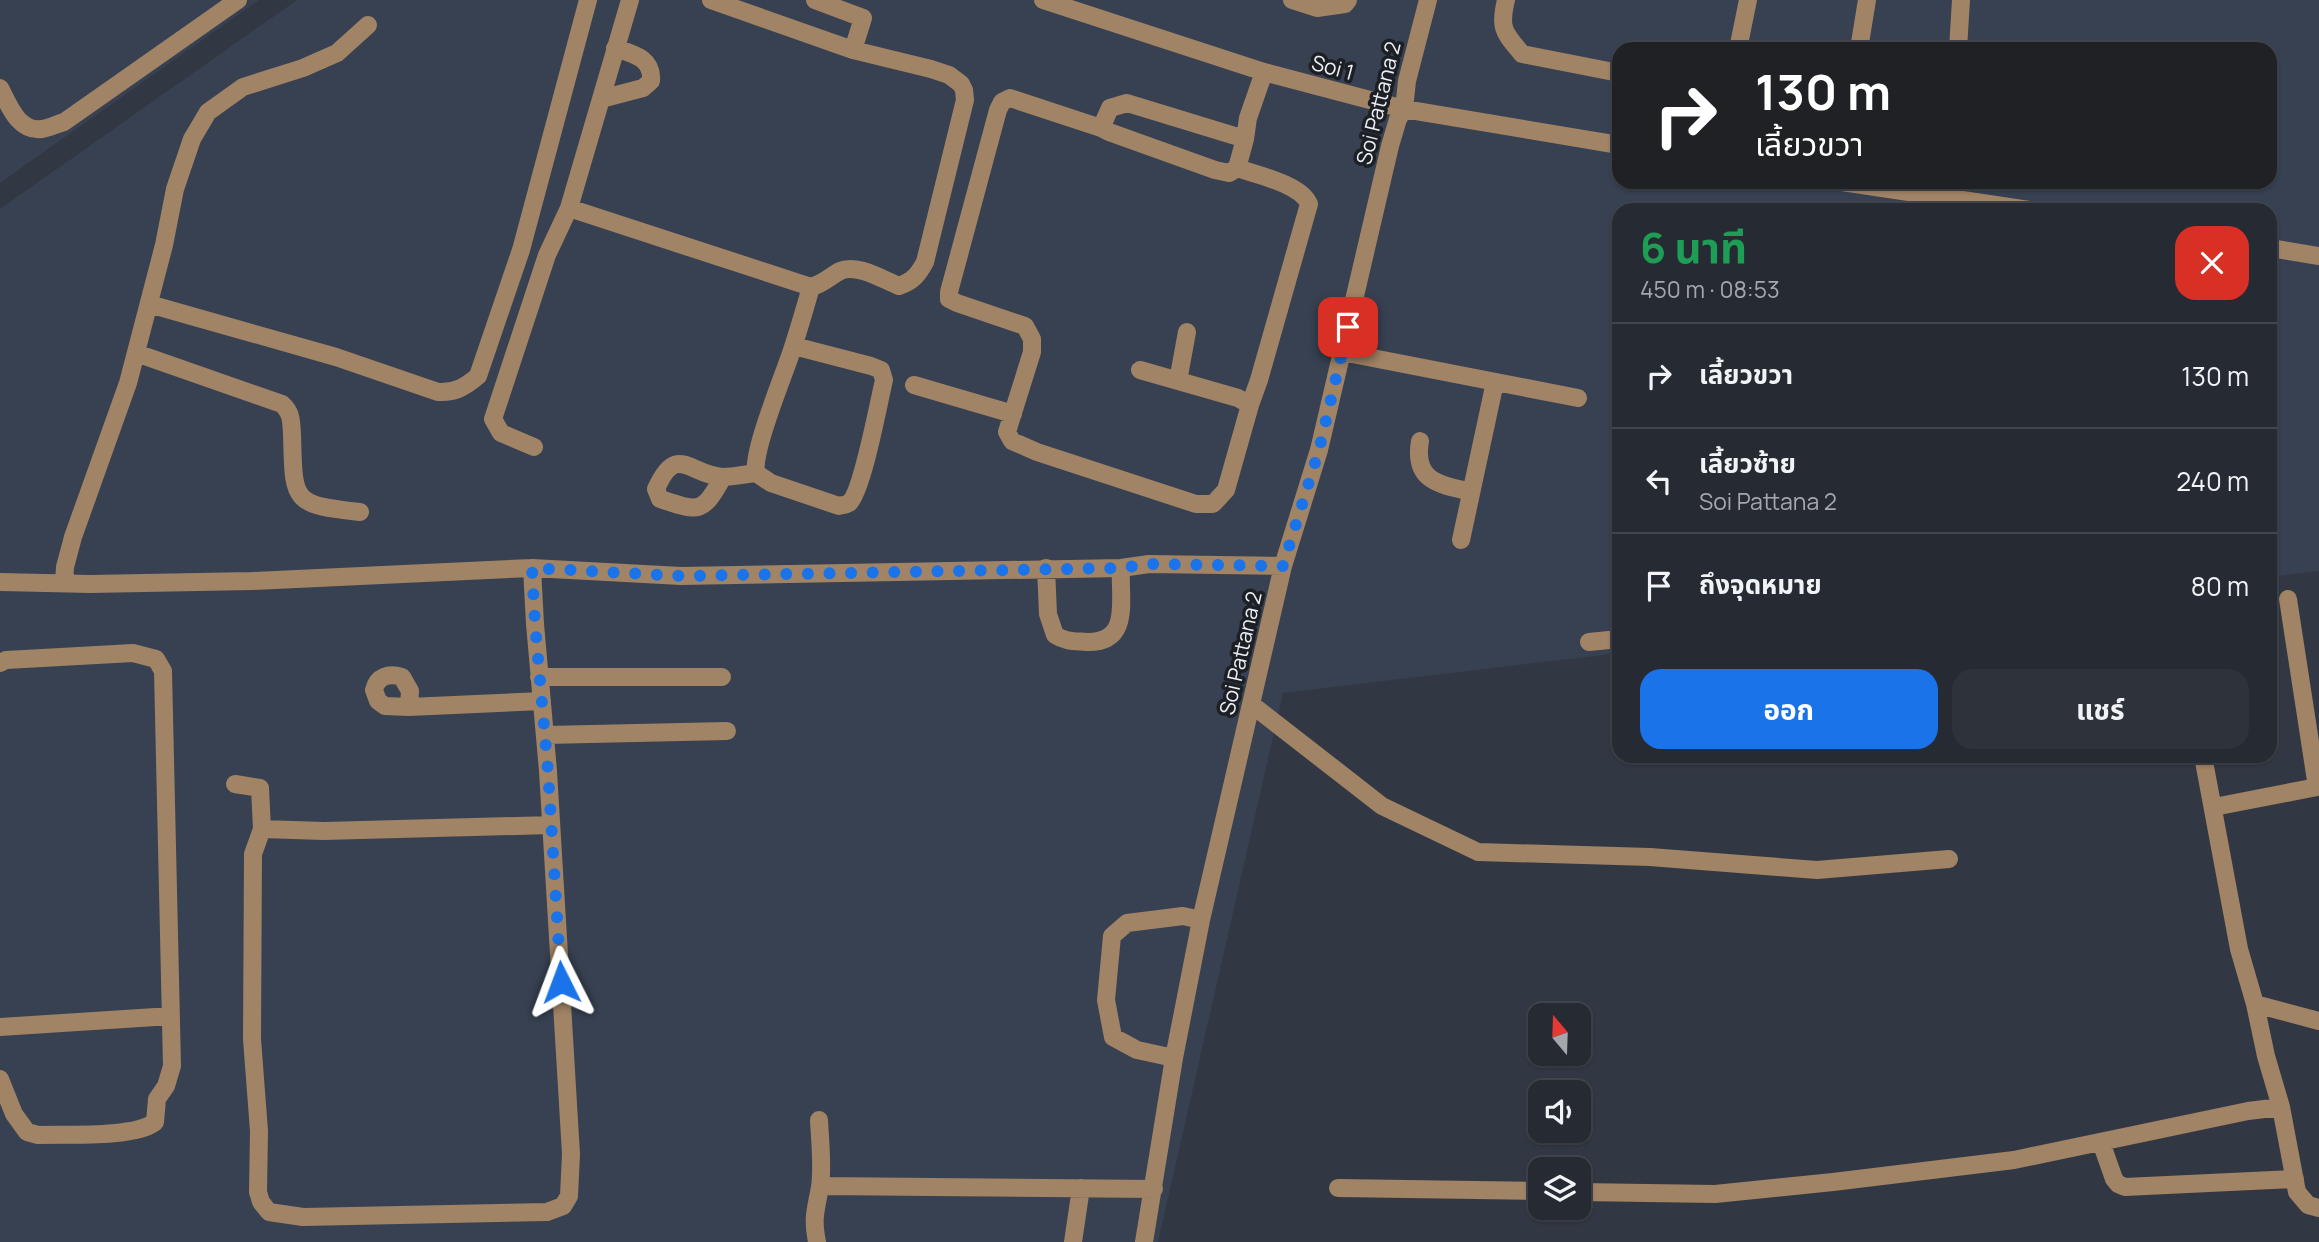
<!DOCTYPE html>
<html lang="th">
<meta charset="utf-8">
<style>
:root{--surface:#262a32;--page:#2e323a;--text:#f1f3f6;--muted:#a4a7ac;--line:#42464d;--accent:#1a73e8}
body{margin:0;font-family:Manrope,"Noto Sans Thai",sans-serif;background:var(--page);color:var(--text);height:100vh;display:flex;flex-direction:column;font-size:26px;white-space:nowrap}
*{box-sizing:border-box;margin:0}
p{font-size:23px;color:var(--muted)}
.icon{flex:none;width:38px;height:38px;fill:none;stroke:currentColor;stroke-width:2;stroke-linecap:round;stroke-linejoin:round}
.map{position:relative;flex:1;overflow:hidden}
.side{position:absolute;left:1612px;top:203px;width:665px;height:560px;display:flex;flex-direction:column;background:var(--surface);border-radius:21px;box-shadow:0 2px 5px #0004,0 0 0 2px var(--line)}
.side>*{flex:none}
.hud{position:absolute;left:1612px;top:42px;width:665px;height:147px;border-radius:21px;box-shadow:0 2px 5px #0004,0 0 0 2px var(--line);background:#202124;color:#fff;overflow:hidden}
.needle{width:46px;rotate:341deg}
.tools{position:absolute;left:1528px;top:1003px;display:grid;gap:14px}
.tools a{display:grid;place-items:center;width:63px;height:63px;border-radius:14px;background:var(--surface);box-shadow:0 2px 5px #0004,0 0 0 2px var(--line);font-size:35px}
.pin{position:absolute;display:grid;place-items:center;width:60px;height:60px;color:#fff;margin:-30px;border-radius:14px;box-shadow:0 4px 10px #0006}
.me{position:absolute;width:77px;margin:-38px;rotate:357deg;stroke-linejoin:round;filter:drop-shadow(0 0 5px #0008)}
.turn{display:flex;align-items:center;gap:24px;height:147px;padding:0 28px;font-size:32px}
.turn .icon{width:91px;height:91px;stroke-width:2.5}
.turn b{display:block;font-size:49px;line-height:60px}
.round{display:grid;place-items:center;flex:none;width:74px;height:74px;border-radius:21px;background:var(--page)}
.overview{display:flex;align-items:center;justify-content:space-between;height:119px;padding:0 28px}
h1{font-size:42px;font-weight:700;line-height:52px;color:#1e9e55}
.primary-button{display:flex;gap:14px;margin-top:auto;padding:14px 28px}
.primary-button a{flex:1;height:80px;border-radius:21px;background:var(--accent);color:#fff;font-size:28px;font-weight:700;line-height:80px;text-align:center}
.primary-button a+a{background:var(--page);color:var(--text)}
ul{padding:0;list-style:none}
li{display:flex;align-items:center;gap:21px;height:105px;padding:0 28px;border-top:2px solid var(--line)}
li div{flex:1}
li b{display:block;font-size:26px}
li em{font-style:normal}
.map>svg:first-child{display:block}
</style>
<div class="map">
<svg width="2319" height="1242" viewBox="0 0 2319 1242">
<rect width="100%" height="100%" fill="#323843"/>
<path fill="#374151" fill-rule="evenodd" d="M0,0H259L0,183Z
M297,0H2319V571L2270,577V210H1619V653L1283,693L1158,1242H0V209ZM1619,49H2270V182H1619Z"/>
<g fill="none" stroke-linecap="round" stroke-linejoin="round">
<path stroke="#a18365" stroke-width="18" d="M815,0L863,18L853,50
M1043,0L1264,72L1404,109L1619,145
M1292,0L1317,8L1345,4L1348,0
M1506,0C1499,29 1504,32 1522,54L1619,73
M1738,49L1748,0
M1859,49L1867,0
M1958,49L1961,0
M0,88C9,105 18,132 42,129C49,128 57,124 64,122L238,0
M601,99L643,88L651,81C653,58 633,54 615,48
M1127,103L1245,139L1237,168L1229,173L1215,170L1109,132L1101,128L1110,108Z
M1101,128L1010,98L1002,102L998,110L949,292V299L957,303L1025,326L1032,339V352L1007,432L1012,441L1037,452L1196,504H1213L1226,490L1250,405
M1245,139L1248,118L1264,72
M1842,182L2029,210
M569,208L811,287C823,284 829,277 840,271C857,263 883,280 899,286C913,281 918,275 925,262L965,100L964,90L961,84L949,75L931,69L853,50L711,0
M2270,248L2319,256
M149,304L336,357L438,392C455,393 465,387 478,376L521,250L588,0
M794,346L871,366L881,370L884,380C879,401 862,493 849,503C847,505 842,505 839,506L771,483L756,473C752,451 784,375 792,350C799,329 805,308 811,287
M1342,352L1578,398
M136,353L282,404C292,413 291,421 292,434C294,500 290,505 360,512
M1140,370L1238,398L1250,405L1259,380L1309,204C1301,184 1257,175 1237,168
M1178,381L1187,332
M914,385L1013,414
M1420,441C1413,482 1440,484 1471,492
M534,447L501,433L493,419L547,255L569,208L630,0
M723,477C702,514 700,512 660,499L656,489C677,442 689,475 723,477C734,477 746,474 756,473
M1461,540L1495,382
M1046,568L1048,614L1055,635C1066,642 1074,641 1087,642C1132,643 1119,599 1121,568
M0,582L90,584L252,581L532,568L681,576L1121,568L1149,564L1283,566
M64,583L65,567L73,537L128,383L164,245L175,189L192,139L208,112L243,87L303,68L337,53L368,25
M1589,642L1619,639
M0,663L6,660L133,653L156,659L163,671L172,1066L166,1086L157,1099L155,1122C136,1138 65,1134 38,1135L27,1132L14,1114L0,1079
M539,677H722
M1251,704L1382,806L1478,852L1650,857L1817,870L1949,859
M409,707L410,691L402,677C389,673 377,676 374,690L378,701L385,706L409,707L542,701
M545,735L727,731
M2203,756L2239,949L2255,1004L2319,1021
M235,784L260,788L262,829L324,831L551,825
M2214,807L2317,787L2288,599
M262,829L253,854L252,1039L259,1131L258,1192L261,1202L269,1212L303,1217L547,1212L563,1206L569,1196L571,1154L548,771L535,624L532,568
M2255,1004L2266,1056L2281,1107
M0,1027L171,1016
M1174,1058L1137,1050L1113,1037L1106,1000L1112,936L1127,923L1183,916L1201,920
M2101,1142L2114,1179L2118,1184L2125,1187L2295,1179
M820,1186L1154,1189
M1338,1188L1540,1191
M1578,1192L1715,1194L1833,1182L2014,1160L2248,1111L2281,1107L2297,1192L2308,1205L2319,1208
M817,1242C812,1217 816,1210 820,1187C823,1166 820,1141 819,1120
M1073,1242L1081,1188
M1144,1242L1174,1058L1201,920L1283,566L1319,450L1390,146L1398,119L1404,109L1407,81L1428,0"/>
</g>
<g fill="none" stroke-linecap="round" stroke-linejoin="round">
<path stroke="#1a73e8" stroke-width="12" stroke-dasharray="0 21.6" d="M561,982L548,771L535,624L532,568L681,576L1121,568L1150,564L1283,566L1319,450L1348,327"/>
</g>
<g text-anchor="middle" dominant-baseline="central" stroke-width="7" stroke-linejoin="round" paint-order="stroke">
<g font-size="21" fill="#ebeff6" stroke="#1c1f24">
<text transform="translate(1333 67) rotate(15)">Soi 1</text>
<text transform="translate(1378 103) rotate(-76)">Soi Pattana 2</text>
<text transform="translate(1240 653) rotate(-77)">Soi Pattana 2</text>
</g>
</g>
</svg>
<div class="tools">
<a><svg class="needle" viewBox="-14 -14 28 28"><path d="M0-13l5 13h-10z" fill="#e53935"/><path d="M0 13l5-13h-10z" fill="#a4a7ac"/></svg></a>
<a><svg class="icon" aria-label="sound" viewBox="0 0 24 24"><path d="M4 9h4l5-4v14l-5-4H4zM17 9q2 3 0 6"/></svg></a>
<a><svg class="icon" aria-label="layers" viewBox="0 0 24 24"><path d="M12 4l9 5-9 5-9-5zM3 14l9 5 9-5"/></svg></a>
</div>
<div class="pin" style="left:1348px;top:327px;background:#d93025"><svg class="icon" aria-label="arrive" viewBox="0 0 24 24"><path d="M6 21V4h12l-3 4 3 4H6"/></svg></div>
<svg class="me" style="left:561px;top:982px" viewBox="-20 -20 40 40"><path d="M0-17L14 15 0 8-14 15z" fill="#1a73e8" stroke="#fff" stroke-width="4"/></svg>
<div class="hud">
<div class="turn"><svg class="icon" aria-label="right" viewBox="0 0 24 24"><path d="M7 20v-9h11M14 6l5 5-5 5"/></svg><div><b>130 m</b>เลี้ยวขวา</div></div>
</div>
<section class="side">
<div class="overview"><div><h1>6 นาที</h1><p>450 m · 08:53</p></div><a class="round" style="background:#d93025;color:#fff"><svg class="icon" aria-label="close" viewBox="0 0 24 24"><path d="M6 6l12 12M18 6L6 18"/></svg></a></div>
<ul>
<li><svg class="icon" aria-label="right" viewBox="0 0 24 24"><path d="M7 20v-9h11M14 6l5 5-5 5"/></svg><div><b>เลี้ยวขวา</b></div><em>130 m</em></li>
<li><svg class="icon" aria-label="left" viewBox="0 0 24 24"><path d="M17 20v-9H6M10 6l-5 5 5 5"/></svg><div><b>เลี้ยวซ้าย</b><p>Soi Pattana 2</p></div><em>240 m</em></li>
<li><svg class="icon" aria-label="arrive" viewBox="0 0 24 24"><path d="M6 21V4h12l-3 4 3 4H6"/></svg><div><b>ถึงจุดหมาย</b></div><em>80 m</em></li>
</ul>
<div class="primary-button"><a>ออก</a><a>แชร์</a></div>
</section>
</div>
